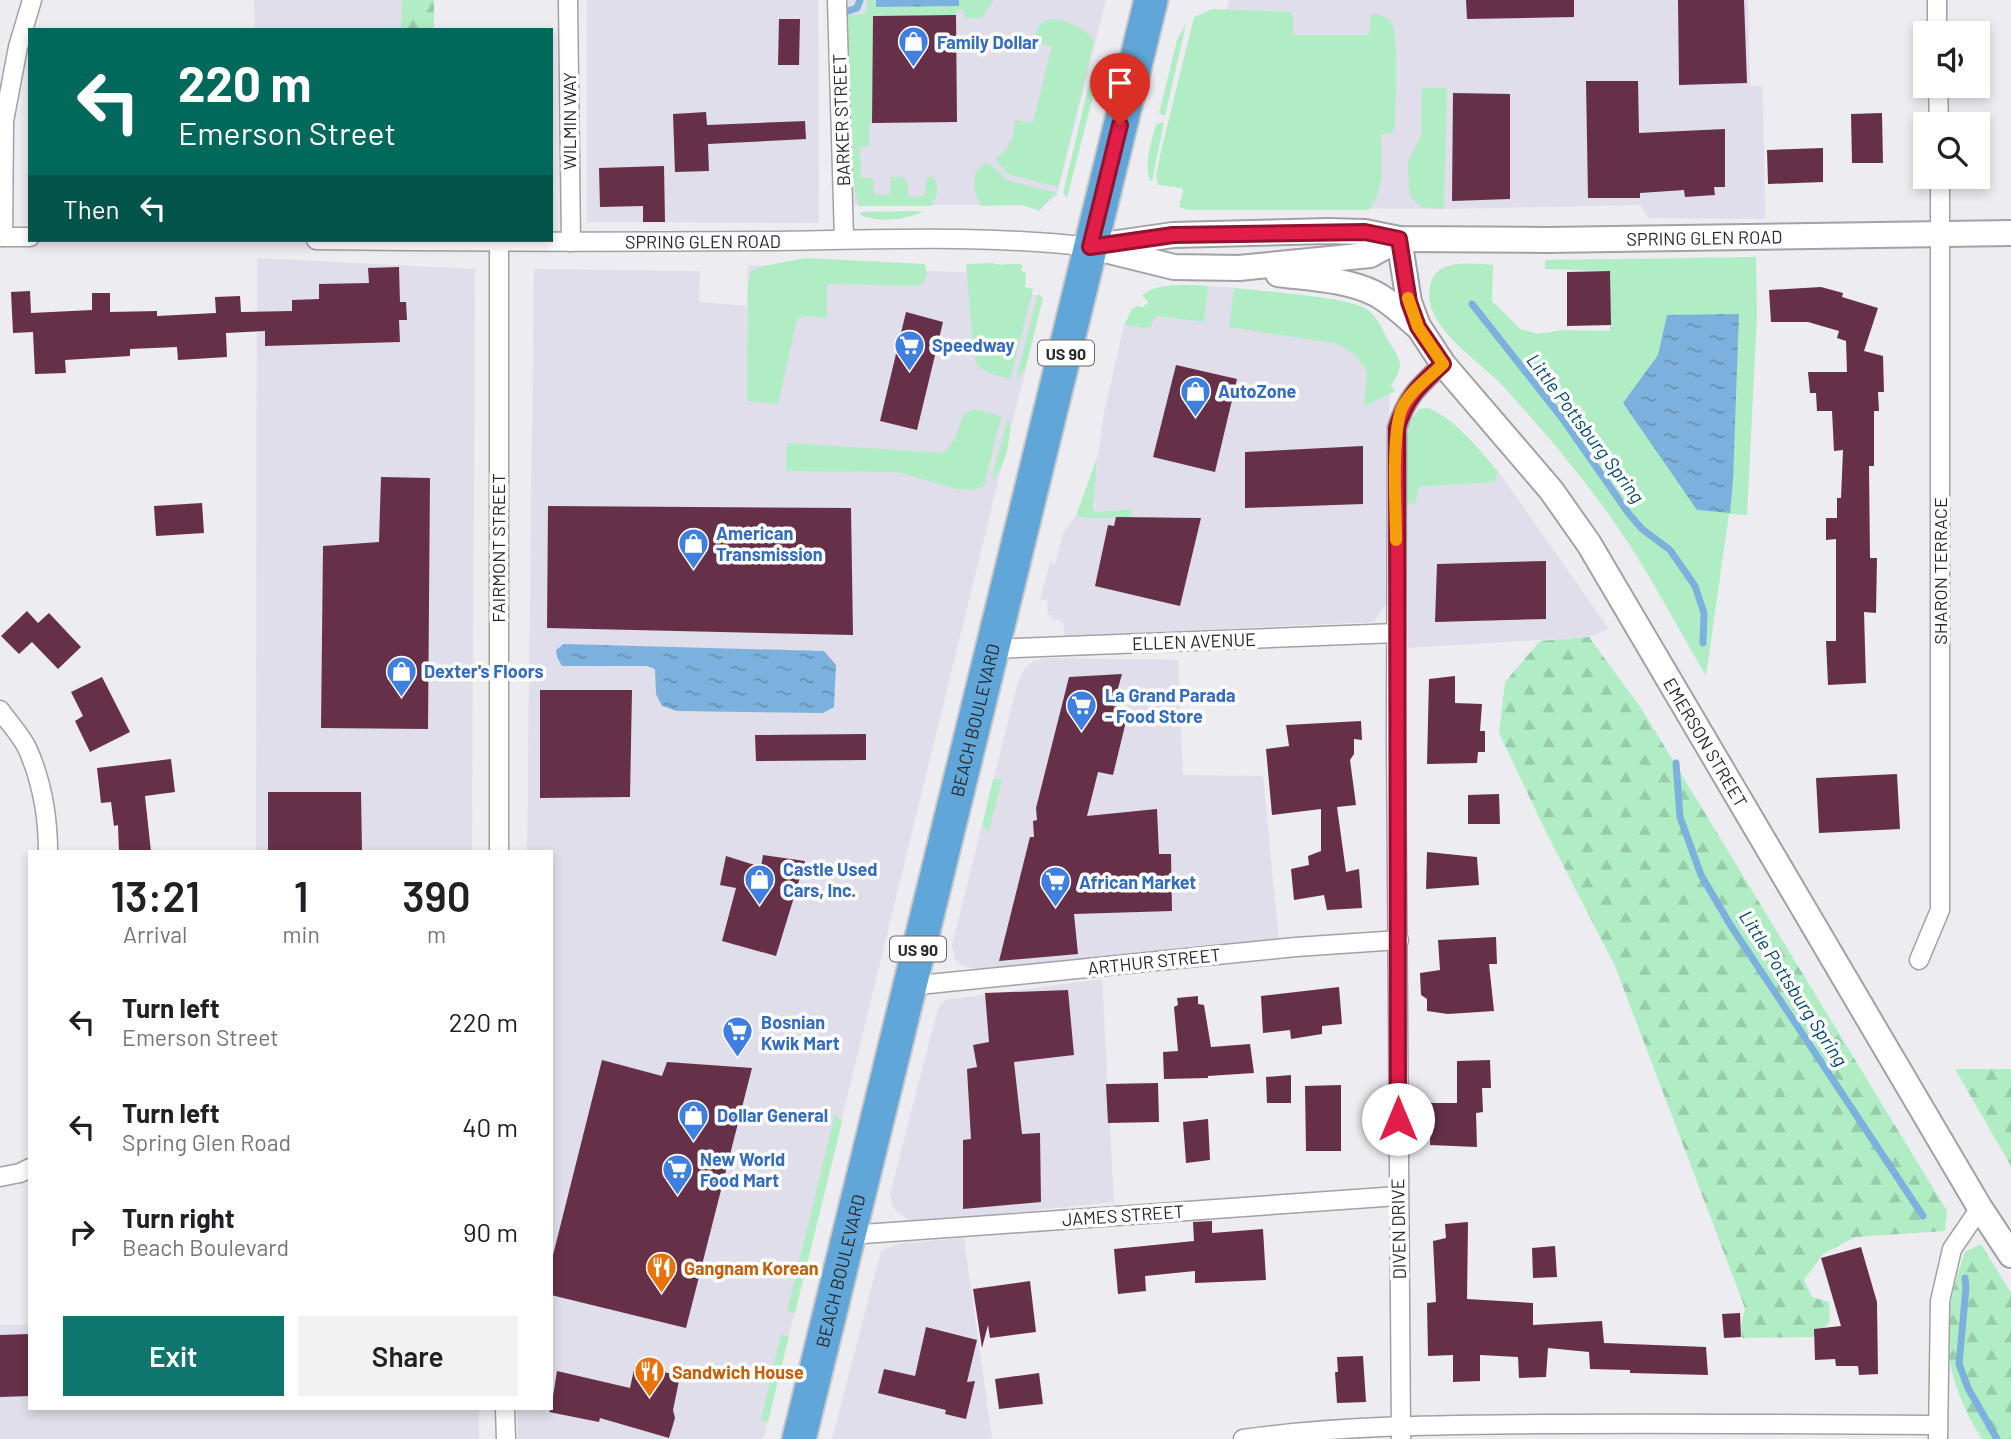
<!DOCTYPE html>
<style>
:root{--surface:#fff;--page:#f2f2f2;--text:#202124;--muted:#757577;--accent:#0f766e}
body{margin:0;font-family:Barlow,sans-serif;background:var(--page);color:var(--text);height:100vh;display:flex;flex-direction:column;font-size:26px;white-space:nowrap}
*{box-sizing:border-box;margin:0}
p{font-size:23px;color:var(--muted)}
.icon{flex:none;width:38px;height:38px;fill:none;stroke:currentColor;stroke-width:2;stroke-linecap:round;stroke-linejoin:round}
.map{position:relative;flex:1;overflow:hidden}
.side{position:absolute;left:28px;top:850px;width:525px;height:560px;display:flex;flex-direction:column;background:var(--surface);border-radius:0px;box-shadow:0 4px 10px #0003}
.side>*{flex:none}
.banner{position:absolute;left:28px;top:28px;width:525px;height:214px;border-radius:0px;box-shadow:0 4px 10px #0003;background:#00695c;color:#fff;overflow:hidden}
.controls{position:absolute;left:1913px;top:21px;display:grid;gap:14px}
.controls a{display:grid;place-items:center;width:77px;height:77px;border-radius:0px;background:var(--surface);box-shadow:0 4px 10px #0003;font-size:35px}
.pin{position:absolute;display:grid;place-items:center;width:60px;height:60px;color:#fff;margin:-72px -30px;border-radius:50% 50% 50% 0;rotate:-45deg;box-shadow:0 0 7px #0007}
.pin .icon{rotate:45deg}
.me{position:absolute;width:77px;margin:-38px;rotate:0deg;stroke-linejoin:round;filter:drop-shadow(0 0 5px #0008)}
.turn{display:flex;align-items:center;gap:24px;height:147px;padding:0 35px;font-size:32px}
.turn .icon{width:91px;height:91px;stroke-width:2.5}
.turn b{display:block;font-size:49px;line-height:60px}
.then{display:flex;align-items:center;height:66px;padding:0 35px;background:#0003;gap:14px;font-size:26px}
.eta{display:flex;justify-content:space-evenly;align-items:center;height:119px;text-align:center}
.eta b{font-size:42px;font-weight:600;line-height:49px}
.action{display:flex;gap:14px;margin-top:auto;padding:14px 35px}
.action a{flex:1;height:80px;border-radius:0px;background:var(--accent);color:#fff;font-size:28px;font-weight:600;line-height:80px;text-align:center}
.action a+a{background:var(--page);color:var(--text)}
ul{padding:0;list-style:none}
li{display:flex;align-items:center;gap:21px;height:105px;padding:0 35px}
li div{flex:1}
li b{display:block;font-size:26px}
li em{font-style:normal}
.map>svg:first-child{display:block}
</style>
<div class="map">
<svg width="2011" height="1439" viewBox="0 0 2011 1439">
<defs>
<pattern id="forest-firs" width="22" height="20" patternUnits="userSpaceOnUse" patternTransform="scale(1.75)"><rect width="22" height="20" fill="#b0edc5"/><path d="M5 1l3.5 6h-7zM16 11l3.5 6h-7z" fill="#97cba9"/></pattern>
<pattern id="water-ripples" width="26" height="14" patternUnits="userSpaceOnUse" patternTransform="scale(1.75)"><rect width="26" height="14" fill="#7db1dd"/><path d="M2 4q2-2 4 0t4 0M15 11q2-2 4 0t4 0" fill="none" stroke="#6690b3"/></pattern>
</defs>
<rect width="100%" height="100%" fill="#edecf1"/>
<path fill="#dfdeea" d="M254,0H434V30H255Z
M587,0H818L819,223L587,222Z
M846,0H1106L1057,196L1040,205H850Z
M1229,0H1748L1750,86H1763L1765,219L1648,218L1641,205L1444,209L1180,207Z
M257,258L475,269L472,852H256Z
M748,265L1019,274L1020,289L1043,298L764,1436L762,1439H518L517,1409H551V852H527L534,269L700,271L699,302L747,306Z
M1208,286L1234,288L1230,327L1338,344L1355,355L1367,371L1365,407L1390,394L1386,508L1387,604L1373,622L1065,636L1063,623L1058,619L1052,621V615H1048L1047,600H1040L1050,562L1055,565L1063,533L1076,516L1086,518L1132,517L1131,509L1095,512L1093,495L1103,418L1124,325L1143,328L1155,316L1204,322Z
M1498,471L1609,629L1589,637L1408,648L1406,504L1416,502L1418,487L1494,482Z
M1048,658L1178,660L1183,775L1263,776L1279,942L982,968H971L958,963L955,958L952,945L1014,697L1021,675L1026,667L1033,661Z
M1102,979L1114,1202L921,1222L909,1220L893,1208L890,1194L938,1008L945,1000Z
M964,1238L992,1439H832L881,1251L896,1244Z
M0,1325H30V1409H479V1439H0Z"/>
<path fill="#b0edc5" d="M867,0H876L877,7L958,6L959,0H994L981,18H964V9L957,10L956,15L873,16L872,123H869V146L860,147L861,178H873L874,194L890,195L891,177L905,178L908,184V197L925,196L926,179L932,176C941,186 937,196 931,206H859L850,170L843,15L864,14L867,9Z
M1213,9L1290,12L1293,16V35H1369L1371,14C1379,14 1386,15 1391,22C1400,36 1395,107 1395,128L1391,133L1381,135C1381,161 1386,188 1369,210H1188L1179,207L1183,191L1182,188L1158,185L1156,175L1161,151L1194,17Z
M1055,19C1070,23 1085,27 1094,41L1058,187L1008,174L995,159C1007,150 1016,139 1014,123L1016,120L1033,123L1052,46L1035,43L1034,40C1037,27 1040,20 1055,19Z
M1186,24L1165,116L1159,113L1177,40Z
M1091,75L1097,81L1067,198L1063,193Z
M1422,88H1447L1444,209L1421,207L1411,197L1409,189L1408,161L1421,136Z
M1164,122L1152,181H1150C1144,162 1151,143 1156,124Z
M989,163L1007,180L1056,193L1039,211L1022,205L981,206L974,190L975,173L984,164Z
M923,211C909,220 875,223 861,215L860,212Z
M1756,257L1757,315L1747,515L1729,514L1706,676C1677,627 1651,576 1619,529C1585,479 1543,430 1502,385C1479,360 1421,326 1430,286C1436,257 1471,264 1493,265L1492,301L1520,329L1538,334L1564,330L1610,331V271L1545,269V260Z
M806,258L925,264C927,275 928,280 918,286L827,284V318L806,316L797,319L778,404L747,401L748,283L751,271L760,267Z
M991,263C1003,267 1012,262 1023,265L1021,270L1026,273L1025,287L1033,289L1010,379C994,374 978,374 974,355L966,264Z
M1194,285L1208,286L1204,322L1156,316L1150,327L1143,328L1124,325L1132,309L1137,306L1143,307L1148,302L1142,295C1156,284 1177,285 1194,285Z
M1234,288C1259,291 1352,297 1368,310C1378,318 1383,331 1389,342C1401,361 1405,365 1391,385L1395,391L1364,407L1367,371L1355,355L1338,344L1229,327Z
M1038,294L1043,298L1025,370L1016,379Z
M1428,408C1457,420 1477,448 1498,471L1494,482L1418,487L1416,503L1406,504L1405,428L1419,409Z
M974,409L1001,416L984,486L973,490L957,489L897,472L786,471L787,443L944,453L955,439L963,415Z
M1008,417C1013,435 1006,467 991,481Z
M1097,457L1093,509L1095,512L1131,509L1132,518H1086L1076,516Z
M1002,778L989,831L983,827V821L993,780Z
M835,1114L842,1122L795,1313L787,1311Z
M781,1335L789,1336L768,1422L761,1420Z"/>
<path fill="url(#forest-firs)" d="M402,0H434V30H401Z
M1589,637L1641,708L1947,1211L1945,1231L1855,1237L1823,1254L1804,1280L1812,1297L1829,1302L1830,1322L1813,1337L1742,1338L1741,1327L1745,1308L1615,966L1544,828L1499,733L1505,682L1540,641Z
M1955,1069H2011V1166Z
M1981,1244L2011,1293V1439H1982C1941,1373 1939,1325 1965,1252Z"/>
<path fill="url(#water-ripples)" d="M876,0H959V6L876,7Z
M1739,314L1733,480L1730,513L1697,510L1623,403L1658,355L1667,315Z
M564,644L824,651L836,665L834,707L823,713L677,711L662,706L656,694L655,669L647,666H562L557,657L556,650Z"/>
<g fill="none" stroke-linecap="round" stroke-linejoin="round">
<path stroke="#7db1dd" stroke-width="7" d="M848,11L857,8L860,0
M1472,304L1562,418L1629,514L1642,529L1670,550L1695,586L1704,613L1703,643
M1676,763L1680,817L1701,875L1731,926L1923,1216
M1965,1278L1966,1288L1959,1364L1968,1388L1997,1439"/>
</g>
<path fill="#673049" d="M1466,0H1574V17L1467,19Z
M1678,0H1744L1747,83L1679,85Z
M956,15L957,122L872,123L873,16Z
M779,19H800L799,65H778Z
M1586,81H1638L1639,133L1725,129V187H1714L1715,195L1685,197L1684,190L1640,193V198H1588Z
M1453,93L1510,94V199L1452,201Z
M706,112L707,125L805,121L806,139L708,144L709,171L675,172L673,114Z
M1882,113L1883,163H1852L1851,114Z
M1823,148V182L1768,184L1767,150Z
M664,166L665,222H643V206L600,207L599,168Z
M399,267L400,302H406L407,320H399L400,342L265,346V331L226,333L227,357L178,360L177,347L130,349V356L65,360L66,373L35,374L33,332L13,333L11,292L30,291L31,313L92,310V293H110V312L157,311V316L216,313L215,297L240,296L241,312L292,311V300L319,299V284L369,283L368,268Z
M1610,271L1611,325L1567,326V272Z
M1821,287L1843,293L1842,297L1878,308L1864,351L1883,356L1884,392H1878L1879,411H1874V466H1869L1870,558H1877L1876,613L1864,612L1866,683L1828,685L1826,641H1836V539L1826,540V518H1837V498H1841L1843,450L1834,451L1832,411H1817L1816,393H1810L1808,372H1847L1846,341L1837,338L1839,331L1808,322H1771L1769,290Z
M906,312L943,322L917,430L880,421Z
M1176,365L1237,379L1215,472L1153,457Z
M1363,446V504L1245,508V452Z
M381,477L430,478L428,729L321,728L323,546L379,542Z
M202,503L204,533L156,536L154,506Z
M548,506L851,508L853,635L547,628Z
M1116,517L1201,518L1180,606L1095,586L1108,525L1114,526Z
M1546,561V619L1435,622L1437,564Z
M27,611L38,623L49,613L81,647L58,669L32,642L19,654L1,636Z
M1122,674L1113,706L1129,709L1113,775L1098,772L1087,816L1157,809L1159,854H1171L1172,911L1074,914L1078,954L999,961L1030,837H1034L1033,821L1037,820L1036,808L1069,677Z
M1455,676V703L1482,704L1480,731H1485V752H1478L1477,763L1427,764L1429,679Z
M102,677L130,732L90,752L75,721L83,716L71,692Z
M540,690H632L630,797L540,798Z
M1361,721L1362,740L1354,739V754L1350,760L1356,805L1337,807L1346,872L1359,869L1362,908L1327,910L1324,895L1294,900L1291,869L1309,865L1308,856L1321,851V809L1272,815L1266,749L1289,746L1286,725Z
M866,734V760L756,761L755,735Z
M171,759L175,792L145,796L151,852H119L118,825L114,826L111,802L101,803L97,768Z
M1897,774L1900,829L1819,833L1816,778Z
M268,792H361L362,852H268Z
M1499,794L1500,824H1468V795Z
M1427,852L1477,857L1479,885L1426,889Z
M763,855L805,861L776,956L722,941L736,888L720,885L726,856L761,867Z
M1496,937L1497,964H1489L1494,1011L1448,1014L1427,1011V999L1421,995L1420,973L1440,970L1438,940Z
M1339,987L1342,1024L1322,1026V1034L1291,1039L1290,1030L1263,1033L1261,996Z
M1068,990L1074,1055L1014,1062L1022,1134L1040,1133L1041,1202L963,1209V1140L971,1139L967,1069L977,1067L973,1045L989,1042L985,993Z
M1198,996V1004L1204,1005L1211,1047L1250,1044L1254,1073L1208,1076V1078L1164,1079L1163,1052L1178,1051L1174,1007L1178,1005L1177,998Z
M602,1060L662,1076L667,1062L752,1068L686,1328L551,1295V1263Z
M1490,1060L1491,1088H1482L1483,1112L1476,1113L1477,1147L1430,1145L1431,1103H1457V1061Z
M1291,1075V1103H1267L1266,1077Z
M1158,1083L1159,1122L1108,1123L1106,1084Z
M1341,1085V1151H1306L1305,1086Z
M1208,1119L1210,1160L1186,1163L1183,1122Z
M1212,1221V1233L1263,1229L1266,1280L1195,1283V1271L1145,1276L1146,1291L1118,1294L1114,1249L1194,1241L1193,1222Z
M1468,1222L1467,1299L1533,1303V1325L1602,1321L1604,1343L1706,1347L1708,1375L1630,1373V1370L1590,1369L1589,1352L1548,1348L1546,1377L1519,1378L1518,1357L1480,1355V1381L1453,1382V1355L1428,1356L1427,1303L1436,1302L1433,1241L1446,1238L1445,1224Z
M1555,1246L1557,1277L1533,1278L1532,1248Z
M1861,1247L1877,1302L1878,1374L1859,1375L1858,1366H1836L1835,1359L1815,1360L1814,1329L1841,1326L1821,1258Z
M1030,1281L1036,1332L990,1338L988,1325L982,1348L973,1289Z
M1740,1313L1741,1337L1724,1338L1722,1314Z
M926,1327L977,1340L967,1382L975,1381L966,1419L945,1414L946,1410L878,1393L884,1369L915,1376Z
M30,1334V1396L0,1397V1335Z
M1363,1356L1366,1402L1337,1403L1335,1372H1338L1337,1357Z
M635,1365L680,1376L673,1410L675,1418L669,1438L600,1418L599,1422L549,1412L551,1409L557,1371L630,1388Z
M1039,1373L1043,1404L999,1409L995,1379Z"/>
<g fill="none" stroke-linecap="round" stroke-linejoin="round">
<defs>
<g id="street">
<path d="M568,0L571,242"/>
<path d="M837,0L844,239"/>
<path d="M1937,0V33"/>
<path d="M1938,86L1939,124"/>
<path d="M0,237H30"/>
<path d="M3,237L4,121L18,47L32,0"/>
<path id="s1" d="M316,240C465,242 613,242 762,241C871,240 982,234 1090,247"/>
<path d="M499,243V852"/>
<path d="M992,649L1396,633"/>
<path d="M0,710C9,723 22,736 28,750C42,782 48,818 48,852"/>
<path d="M1919,960L1940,910V177"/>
<path d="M909,986L1296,947L1399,940"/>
<path d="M0,1177L20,1173L30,1168"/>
<path d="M849,1235L1398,1196"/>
<path d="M505,1409L506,1439"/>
<path d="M1243,1439C1341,1425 1440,1425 1539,1424C1672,1423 1805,1424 1937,1425"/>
<path d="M1401,1439L1396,737L1397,428C1406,397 1420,385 1443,364"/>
<path d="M1938,1439L1940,1301L1952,1249L1980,1208"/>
</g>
<g id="secondary">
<path id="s2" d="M1399,239L1409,302L1418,326L1443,364L1551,490L1589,544L1980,1208L2011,1255"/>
<path id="s3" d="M1090,247L1173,235L1328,231L1365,232L1399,239L1547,240L2011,233"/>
<path d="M1105,250L1174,267L1239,268L1370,255L1399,239"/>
<path d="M1278,274C1308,278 1345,279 1374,293C1390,301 1403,314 1417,326"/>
</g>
<g id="highway">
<path id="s4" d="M799,1439L1151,0"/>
</g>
</defs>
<use href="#street" stroke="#a2a2a6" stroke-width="21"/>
<use href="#secondary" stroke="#a2a2a6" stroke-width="28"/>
<use href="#highway" stroke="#c7c7c8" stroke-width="37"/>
<use href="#street" stroke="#fff" stroke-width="18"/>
<use href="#secondary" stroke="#fff" stroke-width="24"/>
<use href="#highway" stroke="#60a6d8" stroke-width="33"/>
</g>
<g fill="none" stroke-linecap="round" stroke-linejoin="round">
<defs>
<path id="route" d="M1120,125L1090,247L1173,235L1365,232L1399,239L1409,302L1418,327L1443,364C1420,385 1406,397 1397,428L1398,1119"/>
</defs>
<use href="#route" stroke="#92132f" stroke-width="18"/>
<use href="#route" stroke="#e11d48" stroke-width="12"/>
<path stroke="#f59e0b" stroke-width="12" d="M1396,540C1396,509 1391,434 1402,408C1411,390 1429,378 1443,364L1418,327L1408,298"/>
</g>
<defs>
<symbol id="shop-pin" viewBox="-11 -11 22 30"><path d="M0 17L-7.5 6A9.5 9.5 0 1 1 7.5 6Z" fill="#3f7fe0" stroke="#fff"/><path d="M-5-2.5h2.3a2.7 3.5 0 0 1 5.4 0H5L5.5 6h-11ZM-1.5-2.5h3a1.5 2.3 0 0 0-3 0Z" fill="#fff"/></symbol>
<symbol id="supermarket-pin" viewBox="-11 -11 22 30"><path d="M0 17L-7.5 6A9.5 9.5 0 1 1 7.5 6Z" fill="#3f7fe0" stroke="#fff"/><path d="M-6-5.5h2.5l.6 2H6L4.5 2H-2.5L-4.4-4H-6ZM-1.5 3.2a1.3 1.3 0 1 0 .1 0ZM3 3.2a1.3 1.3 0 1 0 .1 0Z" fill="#fff"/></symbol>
<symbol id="restaurant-pin" viewBox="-11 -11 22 30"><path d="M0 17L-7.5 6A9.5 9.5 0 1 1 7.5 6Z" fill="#e8710a" stroke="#fff"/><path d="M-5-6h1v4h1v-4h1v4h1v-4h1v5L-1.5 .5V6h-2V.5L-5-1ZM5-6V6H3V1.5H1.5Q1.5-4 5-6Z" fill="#fff"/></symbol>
</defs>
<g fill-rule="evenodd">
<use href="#shop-pin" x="896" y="24" width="35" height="47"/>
<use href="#supermarket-pin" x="892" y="328" width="35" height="47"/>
<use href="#shop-pin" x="1178" y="374" width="35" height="47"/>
<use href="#shop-pin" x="676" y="526" width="35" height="47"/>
<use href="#shop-pin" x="384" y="654" width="35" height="47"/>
<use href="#supermarket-pin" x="1064" y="688" width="35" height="47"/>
<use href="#shop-pin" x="742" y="862" width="35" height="47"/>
<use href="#supermarket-pin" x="1038" y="864" width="35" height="47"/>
<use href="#supermarket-pin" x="720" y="1014" width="35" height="47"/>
<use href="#shop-pin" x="676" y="1098" width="35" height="47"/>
<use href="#supermarket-pin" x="660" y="1152" width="35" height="47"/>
<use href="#restaurant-pin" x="644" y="1250" width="35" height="47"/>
<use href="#restaurant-pin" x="632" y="1354" width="35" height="47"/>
</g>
<g text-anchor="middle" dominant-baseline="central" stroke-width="7" stroke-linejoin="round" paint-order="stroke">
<g fill="#fff" stroke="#69686a" stroke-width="2">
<rect x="1038" y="340.5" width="56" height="25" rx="5"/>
<rect x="890" y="936.5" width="56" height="25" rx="5"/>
</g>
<g font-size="16" font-weight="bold" fill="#29282a">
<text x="1066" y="353">US 90</text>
<text x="918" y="949">US 90</text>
</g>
<g font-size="18" font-weight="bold" fill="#366cbe" stroke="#fff" text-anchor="start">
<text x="937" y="42">Family Dollar</text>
<text x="932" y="345">Speedway</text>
<text x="1218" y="391">AutoZone</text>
<text x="716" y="533">American<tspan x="716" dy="21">Transmission</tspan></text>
<text x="424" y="671">Dexter's Floors</text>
<text x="1105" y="695">La Grand Parada<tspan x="1105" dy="21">- Food Store</tspan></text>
<text x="783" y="869">Castle Used<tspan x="783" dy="21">Cars, Inc.</tspan></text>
<text x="1079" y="882">African Market</text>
<text x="761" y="1022">Bosnian<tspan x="761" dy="21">Kwik Mart</tspan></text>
<text x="717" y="1115">Dollar General</text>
<text x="700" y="1159">New World<tspan x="700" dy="21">Food Mart</tspan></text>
</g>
<g font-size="18" fill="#29282a" stroke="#fff">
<text transform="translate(841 120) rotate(-92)">BARKER STREET</text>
<text transform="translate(569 121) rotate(-90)">WILMIN WAY</text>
<text stroke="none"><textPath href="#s3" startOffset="616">SPRING GLEN ROAD</textPath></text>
<text stroke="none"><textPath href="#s1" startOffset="387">SPRING GLEN ROAD</textPath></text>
<text transform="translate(498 548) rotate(-90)">FAIRMONT STREET</text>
<text transform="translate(1940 571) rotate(-90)">SHARON TERRACE</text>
<text transform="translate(1194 641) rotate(-2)">ELLEN AVENUE</text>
<text stroke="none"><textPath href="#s4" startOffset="740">BEACH BOULEVARD</textPath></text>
<text stroke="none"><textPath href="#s2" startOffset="597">EMERSON STREET</textPath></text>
<text transform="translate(1154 961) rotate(-6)">ARTHUR STREET</text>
<text transform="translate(1123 1215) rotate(-4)">JAMES STREET</text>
<text transform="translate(1398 1229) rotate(-91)">DIVEN DRIVE</text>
<text stroke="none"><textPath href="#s4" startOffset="173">BEACH BOULEVARD</textPath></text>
</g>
<g font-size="18" font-weight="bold" fill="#c56008" stroke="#fff" text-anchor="start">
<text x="684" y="1268">Gangnam Korean</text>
<text x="672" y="1372">Sandwich House</text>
</g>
<g font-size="19" font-style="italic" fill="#074871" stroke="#fff">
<text transform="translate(1586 428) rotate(53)">Little Pottsburg Spring</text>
<text transform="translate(1794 988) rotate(57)">Little Pottsburg Spring</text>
</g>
</g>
</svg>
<div class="controls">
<a><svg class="icon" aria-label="sound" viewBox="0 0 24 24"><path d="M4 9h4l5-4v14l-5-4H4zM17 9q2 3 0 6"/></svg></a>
<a><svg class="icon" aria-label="search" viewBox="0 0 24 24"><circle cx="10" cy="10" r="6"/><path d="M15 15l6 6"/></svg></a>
</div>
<div class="pin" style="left:1120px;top:125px;background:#d93025"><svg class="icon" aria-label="arrive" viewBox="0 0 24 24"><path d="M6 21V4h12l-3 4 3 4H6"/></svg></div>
<svg class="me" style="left:1398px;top:1119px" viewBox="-20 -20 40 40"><circle r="19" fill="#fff"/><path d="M0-13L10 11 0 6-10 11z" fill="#e11d48"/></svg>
<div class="banner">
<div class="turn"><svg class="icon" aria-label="left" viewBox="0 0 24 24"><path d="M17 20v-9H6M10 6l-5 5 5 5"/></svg><div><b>220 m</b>Emerson Street</div></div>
<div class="then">Then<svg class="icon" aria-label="left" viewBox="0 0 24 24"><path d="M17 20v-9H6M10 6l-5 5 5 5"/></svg></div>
</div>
<section class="side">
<div class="eta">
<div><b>13:21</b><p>Arrival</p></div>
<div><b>1</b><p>min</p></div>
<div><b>390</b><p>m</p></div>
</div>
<ul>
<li><svg class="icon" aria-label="left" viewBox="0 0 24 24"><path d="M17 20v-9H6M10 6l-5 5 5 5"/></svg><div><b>Turn left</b><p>Emerson Street</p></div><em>220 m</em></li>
<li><svg class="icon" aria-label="left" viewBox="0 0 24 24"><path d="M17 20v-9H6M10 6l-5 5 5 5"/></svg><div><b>Turn left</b><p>Spring Glen Road</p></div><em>40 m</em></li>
<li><svg class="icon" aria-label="right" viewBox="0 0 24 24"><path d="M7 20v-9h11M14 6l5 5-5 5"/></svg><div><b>Turn right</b><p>Beach Boulevard</p></div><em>90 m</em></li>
</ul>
<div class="action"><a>Exit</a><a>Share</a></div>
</section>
</div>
